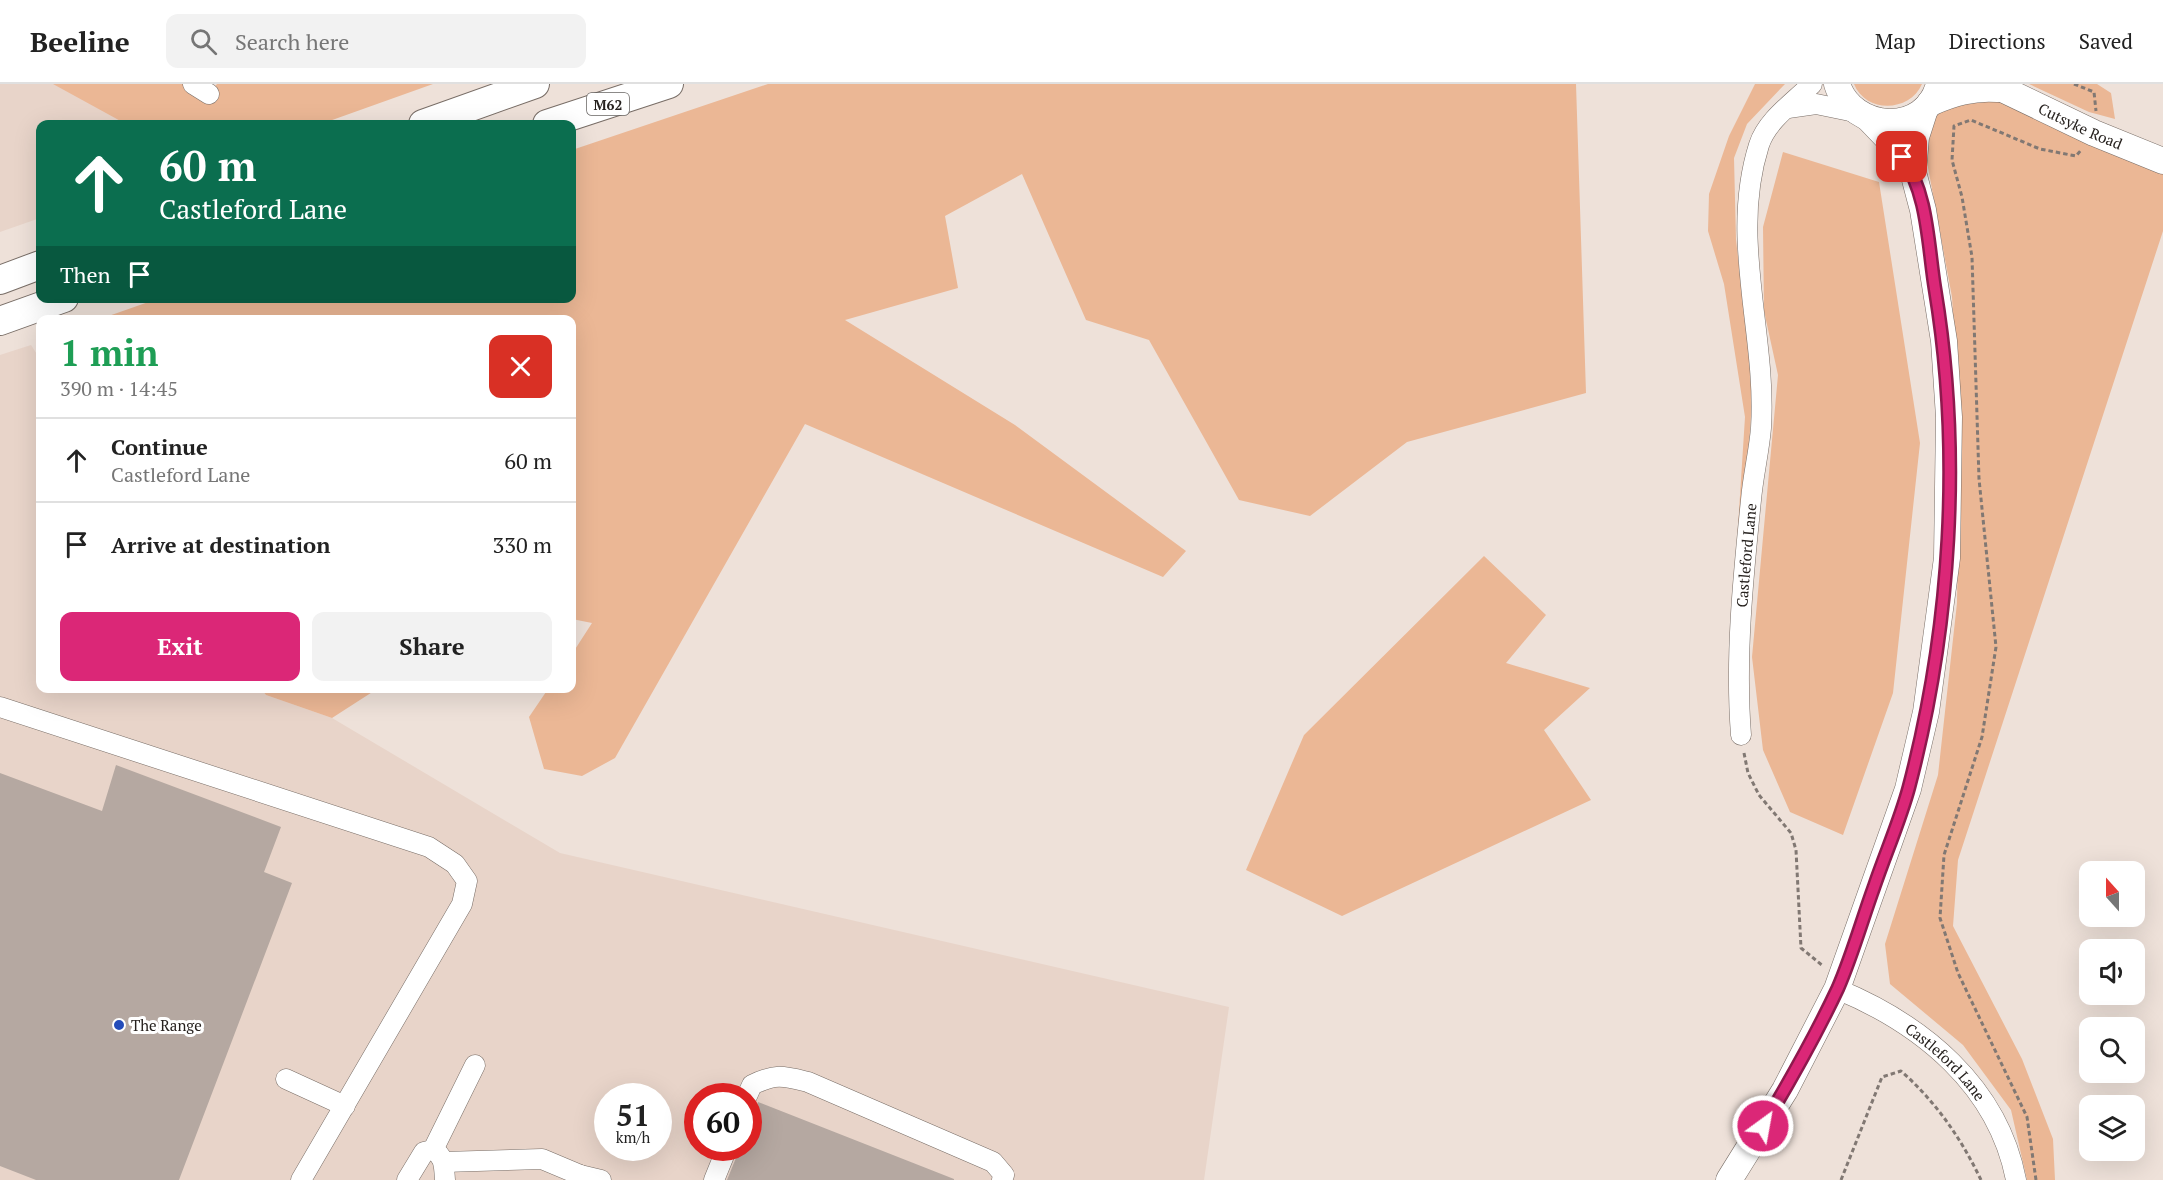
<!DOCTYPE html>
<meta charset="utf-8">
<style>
:root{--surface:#fff;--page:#f2f2f2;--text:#222;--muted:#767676;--line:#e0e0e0;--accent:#db2777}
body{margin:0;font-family:"PT Serif",serif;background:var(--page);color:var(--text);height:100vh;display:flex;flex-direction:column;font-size:22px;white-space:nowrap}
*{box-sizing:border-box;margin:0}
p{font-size:20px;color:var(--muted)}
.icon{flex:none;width:33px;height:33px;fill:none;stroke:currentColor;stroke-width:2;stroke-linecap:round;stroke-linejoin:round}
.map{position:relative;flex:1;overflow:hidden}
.panel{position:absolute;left:36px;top:231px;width:540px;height:378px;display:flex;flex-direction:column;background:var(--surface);border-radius:12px;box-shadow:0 6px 24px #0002}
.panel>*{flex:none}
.top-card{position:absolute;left:36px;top:36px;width:540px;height:183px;border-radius:12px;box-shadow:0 6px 24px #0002;background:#0b6e4f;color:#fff;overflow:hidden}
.needle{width:39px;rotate:339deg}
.buttons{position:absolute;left:2079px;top:777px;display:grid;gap:12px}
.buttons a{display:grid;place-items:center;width:66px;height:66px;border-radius:12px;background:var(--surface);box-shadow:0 6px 24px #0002;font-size:30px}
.speed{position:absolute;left:594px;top:999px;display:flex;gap:12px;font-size:30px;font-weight:700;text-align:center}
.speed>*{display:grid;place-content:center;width:78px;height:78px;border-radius:50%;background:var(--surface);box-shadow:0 6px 24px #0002;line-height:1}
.speed small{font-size:15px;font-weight:400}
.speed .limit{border:9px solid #d22;background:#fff;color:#111}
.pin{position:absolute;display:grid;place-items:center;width:51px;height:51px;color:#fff;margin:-26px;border-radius:12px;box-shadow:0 3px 9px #0006}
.me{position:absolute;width:66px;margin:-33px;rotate:32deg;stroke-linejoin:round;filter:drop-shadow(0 0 4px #0008)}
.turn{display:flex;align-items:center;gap:21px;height:126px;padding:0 24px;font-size:27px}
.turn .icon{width:78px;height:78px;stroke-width:2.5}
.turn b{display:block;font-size:42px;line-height:51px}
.then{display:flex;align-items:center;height:57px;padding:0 24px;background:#0003;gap:12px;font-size:22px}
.round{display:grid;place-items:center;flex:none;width:63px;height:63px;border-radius:12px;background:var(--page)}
.overview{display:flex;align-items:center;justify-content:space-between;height:102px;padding:0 24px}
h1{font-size:36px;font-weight:600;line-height:45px;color:#1e9e55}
.primary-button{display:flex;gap:12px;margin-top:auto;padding:12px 24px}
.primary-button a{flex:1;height:69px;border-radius:12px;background:var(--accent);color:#fff;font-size:24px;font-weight:600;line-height:69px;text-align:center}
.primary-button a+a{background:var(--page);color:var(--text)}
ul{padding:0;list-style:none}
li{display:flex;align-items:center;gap:18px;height:84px;padding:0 24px;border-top:2px solid var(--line)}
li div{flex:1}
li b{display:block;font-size:22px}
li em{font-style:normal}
header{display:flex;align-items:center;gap:36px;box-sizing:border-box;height:84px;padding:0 30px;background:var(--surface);border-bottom:2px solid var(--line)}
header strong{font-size:28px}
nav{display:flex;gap:33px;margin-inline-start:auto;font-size:21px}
.search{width:420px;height:54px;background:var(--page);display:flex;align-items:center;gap:15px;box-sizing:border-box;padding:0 21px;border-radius:12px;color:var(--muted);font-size:22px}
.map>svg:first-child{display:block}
</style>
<header>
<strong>Beeline</strong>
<div class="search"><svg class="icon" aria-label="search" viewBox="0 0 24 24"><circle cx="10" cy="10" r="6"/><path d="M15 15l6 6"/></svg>Search here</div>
<nav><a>Map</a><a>Directions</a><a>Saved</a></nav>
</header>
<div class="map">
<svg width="2163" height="1096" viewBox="0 0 2163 1096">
<rect width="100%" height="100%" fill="#eee1d9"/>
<path fill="#e8d4c9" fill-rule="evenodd" d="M0,0H73L134,40H40V134L0,148Z
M31,261L40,275V604L261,605L266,611L332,634L560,769L1229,923L1204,1096H0V271ZM608,1012H658V1064H608ZM698,1012H748V1064H698Z"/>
<path fill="#ebb795" d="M53,0H193L209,9L217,0H433L321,40H126Z
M768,0H1576L1586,309L1407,358L1310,432L1239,416L1149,256L1086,236L1022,90L945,132L958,204L845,236L1015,341L1186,467L1163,493L805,340L615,674L582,692L544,685L529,633L548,605L572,604V570L592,539L572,535V236L100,235L157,215L572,214V66Z
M1755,0H1785L1747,40L1734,74L1736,156L1753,300L1749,363L1736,474L1745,333L1724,200L1708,147L1709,110L1729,52Z
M1854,0H1922C1910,28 1866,30 1854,0Z
M2029,0H2097L2111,9L2115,35L2089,28Z
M1984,10L2163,85V147L1958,776L1953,842L2022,975L2053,1055L2055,1096H2027L2011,1026L1963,961L1890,900L1885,860L1938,691L1957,519L1960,343L1952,213L1924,62L1934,27Z
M1783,68L1879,98L1920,359L1893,609L1843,751L1790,728L1763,666L1752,573L1778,291L1764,227L1763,143Z
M1484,472L1546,531L1506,579L1590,604L1544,646L1591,716L1342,832L1246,786L1304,651Z
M261,605H377L332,634L266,611Z"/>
<path fill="#b5a8a1" d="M116,681L281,743L264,788L292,799L179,1096H36L0,1082V689L102,727Z
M758,1018L954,1095V1096H727L740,1064H748V1042Z"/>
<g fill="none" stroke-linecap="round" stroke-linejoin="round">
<defs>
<g id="minor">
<path d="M193,0L209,10"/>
<path d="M1788,24L1816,20L1855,28"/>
<path d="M0,623L429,763L455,780L467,797L462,820L301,1096"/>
<path id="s1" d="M1741,651C1735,574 1743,494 1751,416C1753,392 1759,368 1761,344C1767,250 1729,155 1759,61C1767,36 1794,18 1812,0"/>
<path id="s2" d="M1837,905C1922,940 1998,1002 2016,1096"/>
<path d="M286,995L345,1022"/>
<path d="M747,1012L752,1001C776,989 784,992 808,998L993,1078L1004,1091L1002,1096"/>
<path d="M433,1066L475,981"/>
<path d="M444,1078L542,1075L580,1091"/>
<path d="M407,1096L424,1068L433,1066C445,1072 444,1084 445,1096"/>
<path d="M578,1096L580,1091L601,1096"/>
<path d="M714,1096L727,1064"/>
</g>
<g id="major">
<path d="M1837,0C1852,48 1926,53 1939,0"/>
<path id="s3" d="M1992,0L2094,49L2163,77"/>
<path d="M1930,19C1953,9 1973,3 1998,5"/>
<path d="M1870,36L1892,59L1913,88"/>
<path d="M1729,1096L1785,1006L1837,905L1908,705L1926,628L1947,474L1949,333L1944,257L1923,126L1913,88L1916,53L1925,25"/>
</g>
<path id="highway" d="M423,40L535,0
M547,40L669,0
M0,196L40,181
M0,237L64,214"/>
</defs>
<use href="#minor" stroke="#786d66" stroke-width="21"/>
<use href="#major" stroke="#786d66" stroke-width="27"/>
<use href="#highway" stroke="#786d66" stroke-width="30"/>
<path stroke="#817873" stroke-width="3" stroke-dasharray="4.5 3" stroke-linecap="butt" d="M2074,0L2094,8L2096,27
M1744,669L1748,689L1759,711L1791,749L1796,766L1801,864L1823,882
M1841,1096L1882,993L1901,987C1936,1018 1961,1054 1981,1096
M2036,1096L2027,1033L1958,889L1940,834L1944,771L1982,653L1996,563L1979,395L1972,173L1962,113L1952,76L1954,42L1971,36L2040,65L2076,72L2082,65"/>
<use href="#minor" stroke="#fff" stroke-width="20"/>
<use href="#major" stroke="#fff" stroke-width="26"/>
<use href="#highway" stroke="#fff" stroke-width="28"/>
</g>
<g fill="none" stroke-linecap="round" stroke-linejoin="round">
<defs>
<path id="route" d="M1763,1042C1790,997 1816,951 1838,904C1852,872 1862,836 1874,803C1885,770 1900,737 1909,703C1951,543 1962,368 1935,205C1928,162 1928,108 1902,73"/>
</defs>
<use href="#route" stroke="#8e194d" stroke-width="15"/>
<use href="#route" stroke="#db2777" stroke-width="10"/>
</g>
<circle fill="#244cba" stroke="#fff" stroke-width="2" cx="119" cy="941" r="6"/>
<g text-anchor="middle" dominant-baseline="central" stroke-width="6" stroke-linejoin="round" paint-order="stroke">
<rect fill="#fff" stroke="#676462" stroke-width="1.5" x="587" y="9" width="42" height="22" rx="4.5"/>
<g font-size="14" font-weight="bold" fill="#26211e">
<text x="608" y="20">M62</text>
</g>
<g font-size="15" fill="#26211e" stroke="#fff">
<text stroke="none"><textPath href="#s3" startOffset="98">Cutsyke Road</textPath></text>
<text stroke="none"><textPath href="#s1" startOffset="180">Castleford Lane</textPath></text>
<text stroke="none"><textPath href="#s2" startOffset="132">Castleford Lane</textPath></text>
</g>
<g font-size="15" fill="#26211e" stroke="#fff" text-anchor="start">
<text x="131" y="941">The Range</text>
</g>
</g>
</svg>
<div class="buttons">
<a><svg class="needle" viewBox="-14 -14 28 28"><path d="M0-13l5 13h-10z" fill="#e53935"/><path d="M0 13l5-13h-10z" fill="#767676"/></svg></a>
<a><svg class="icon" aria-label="sound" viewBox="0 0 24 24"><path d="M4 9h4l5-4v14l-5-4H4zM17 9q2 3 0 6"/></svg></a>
<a><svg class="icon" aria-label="search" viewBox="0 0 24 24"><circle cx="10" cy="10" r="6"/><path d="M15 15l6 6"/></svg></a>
<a><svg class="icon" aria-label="layers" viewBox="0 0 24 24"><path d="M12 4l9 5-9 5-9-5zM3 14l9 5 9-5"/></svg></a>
</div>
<div class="speed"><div>51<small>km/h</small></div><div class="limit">60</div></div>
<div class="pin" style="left:1902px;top:73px;background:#d93025"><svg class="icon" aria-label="arrive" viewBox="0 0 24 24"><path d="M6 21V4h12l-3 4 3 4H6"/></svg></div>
<svg class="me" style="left:1763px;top:1042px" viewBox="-20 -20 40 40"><circle r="17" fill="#db2777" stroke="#fff" stroke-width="3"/><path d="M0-11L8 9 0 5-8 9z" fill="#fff"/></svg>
<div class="top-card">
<div class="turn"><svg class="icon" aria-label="ahead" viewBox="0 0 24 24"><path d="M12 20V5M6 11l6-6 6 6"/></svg><div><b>60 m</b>Castleford Lane</div></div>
<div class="then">Then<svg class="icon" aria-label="arrive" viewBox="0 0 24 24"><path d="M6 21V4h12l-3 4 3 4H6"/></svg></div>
</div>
<section class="panel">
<div class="overview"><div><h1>1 min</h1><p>390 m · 14:45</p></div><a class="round" style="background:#d93025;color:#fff"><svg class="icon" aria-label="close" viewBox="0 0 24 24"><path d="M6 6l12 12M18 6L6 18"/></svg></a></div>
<ul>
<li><svg class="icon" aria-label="ahead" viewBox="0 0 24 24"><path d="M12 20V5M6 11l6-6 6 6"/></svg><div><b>Continue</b><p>Castleford Lane</p></div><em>60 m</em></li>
<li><svg class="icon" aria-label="arrive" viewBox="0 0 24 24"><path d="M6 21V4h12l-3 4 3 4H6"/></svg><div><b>Arrive at destination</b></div><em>330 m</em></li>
</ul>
<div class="primary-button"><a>Exit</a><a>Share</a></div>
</section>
</div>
